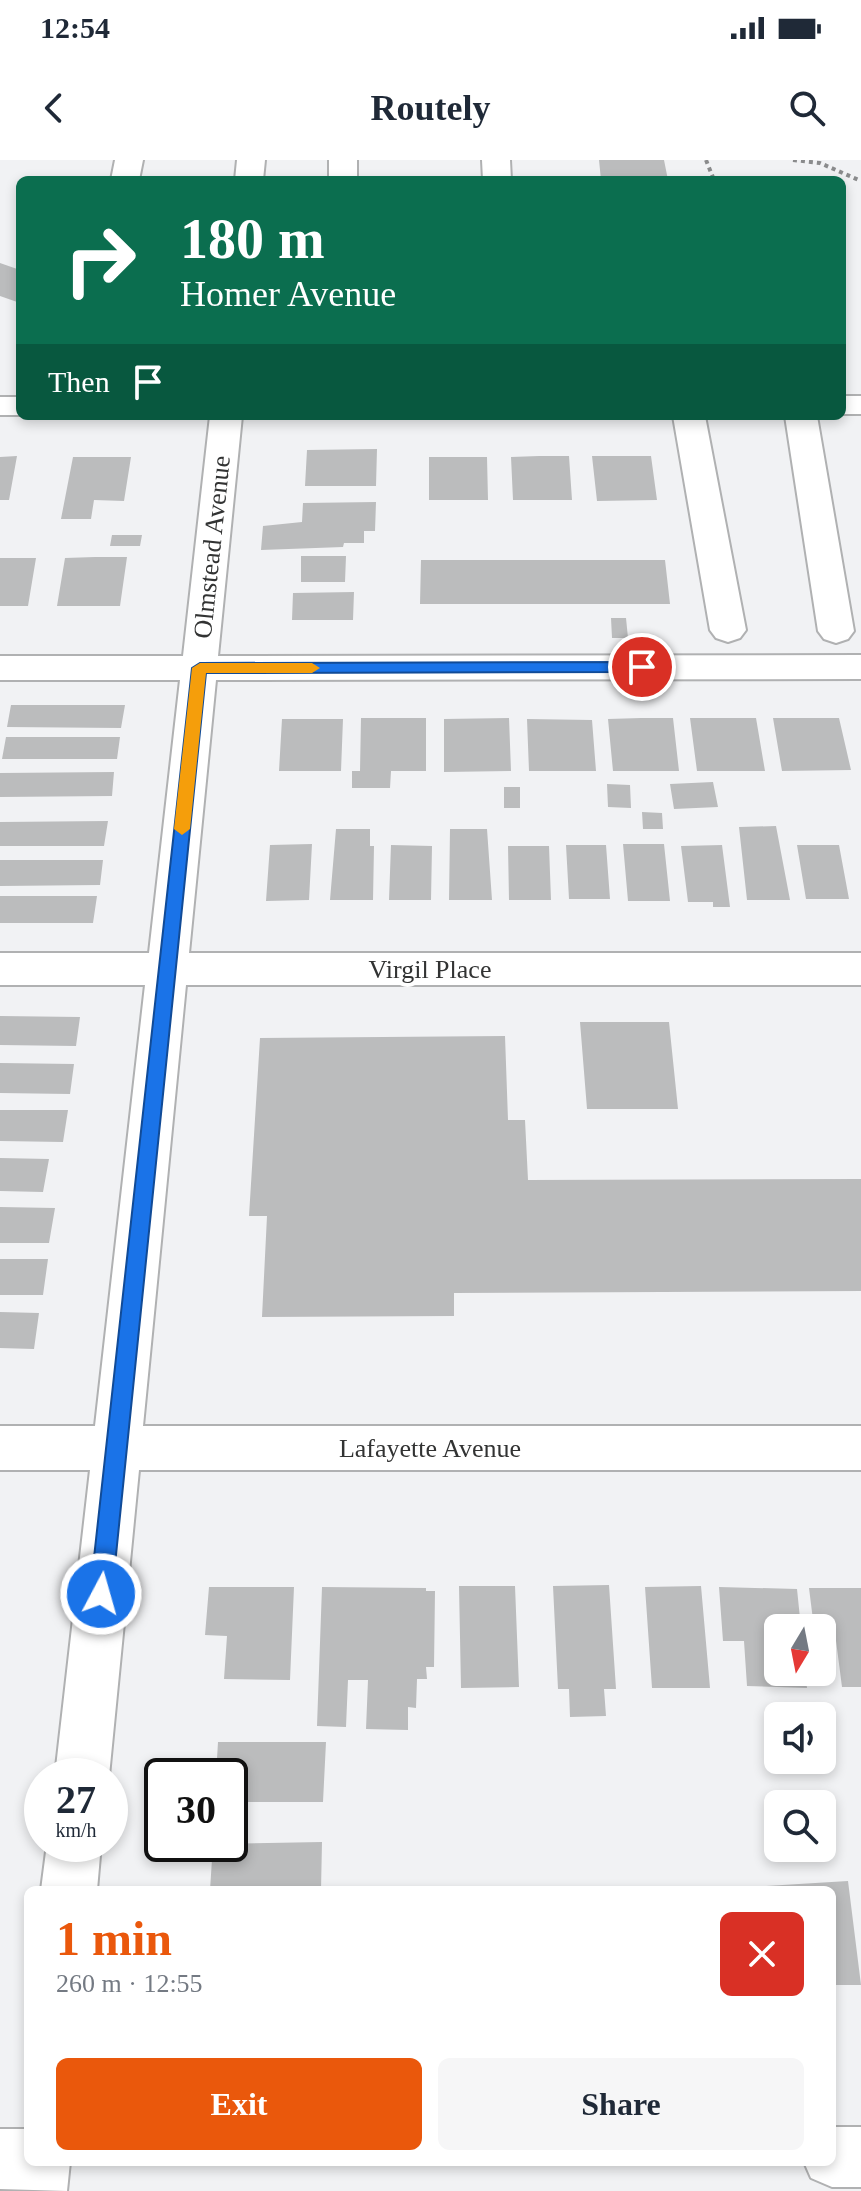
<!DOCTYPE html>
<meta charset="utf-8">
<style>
:root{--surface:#fff;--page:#f6f6f7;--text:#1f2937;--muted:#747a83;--accent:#ea580c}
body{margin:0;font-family:"Times New Roman",serif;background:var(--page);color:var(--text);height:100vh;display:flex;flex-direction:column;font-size:30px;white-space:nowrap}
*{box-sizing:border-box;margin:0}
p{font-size:26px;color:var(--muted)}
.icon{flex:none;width:44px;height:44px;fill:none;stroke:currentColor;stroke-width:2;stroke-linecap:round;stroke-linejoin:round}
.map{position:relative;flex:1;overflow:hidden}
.panel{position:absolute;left:24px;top:1726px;width:812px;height:280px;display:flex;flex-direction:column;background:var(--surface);border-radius:12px;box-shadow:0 4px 12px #0003}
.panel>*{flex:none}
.guide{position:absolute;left:16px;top:16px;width:830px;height:244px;border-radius:12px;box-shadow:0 4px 12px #0003;background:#0b6e4f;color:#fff;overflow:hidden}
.needle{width:52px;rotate:190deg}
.tools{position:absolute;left:764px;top:1454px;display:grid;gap:16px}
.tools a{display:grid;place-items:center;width:72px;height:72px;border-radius:12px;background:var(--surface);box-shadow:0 4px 12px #0003;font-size:40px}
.speed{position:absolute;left:24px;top:1598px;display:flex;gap:16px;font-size:40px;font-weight:700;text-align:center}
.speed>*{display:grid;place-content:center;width:104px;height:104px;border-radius:50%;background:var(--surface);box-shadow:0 4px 12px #0003;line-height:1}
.speed small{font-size:20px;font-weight:400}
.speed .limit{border:4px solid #111;border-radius:12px;background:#fff;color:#111}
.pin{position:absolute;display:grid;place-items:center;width:68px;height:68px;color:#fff;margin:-34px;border:4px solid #fff;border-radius:50%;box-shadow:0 2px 8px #0007}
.me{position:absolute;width:88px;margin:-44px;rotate:6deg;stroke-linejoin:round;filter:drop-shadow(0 0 6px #0008)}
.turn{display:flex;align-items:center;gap:28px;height:168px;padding:0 32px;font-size:36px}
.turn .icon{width:104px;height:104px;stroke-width:2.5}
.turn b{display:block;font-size:56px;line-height:68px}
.then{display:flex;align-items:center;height:76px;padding:0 32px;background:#0003;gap:16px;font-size:30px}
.round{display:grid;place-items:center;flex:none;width:84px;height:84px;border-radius:12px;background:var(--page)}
.head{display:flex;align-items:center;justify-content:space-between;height:136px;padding:0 32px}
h1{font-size:48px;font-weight:800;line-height:60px;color:var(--accent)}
.cta{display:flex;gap:16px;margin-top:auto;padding:16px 32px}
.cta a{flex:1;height:92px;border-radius:12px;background:var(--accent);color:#fff;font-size:32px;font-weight:800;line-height:92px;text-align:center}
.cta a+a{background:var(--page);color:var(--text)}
.status{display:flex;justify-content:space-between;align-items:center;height:56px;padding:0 40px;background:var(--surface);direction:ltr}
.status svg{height:22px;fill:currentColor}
header{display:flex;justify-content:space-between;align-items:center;height:104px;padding:0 32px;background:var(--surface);font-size:36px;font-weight:800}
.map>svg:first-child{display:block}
</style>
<div class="status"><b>12:54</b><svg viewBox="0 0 49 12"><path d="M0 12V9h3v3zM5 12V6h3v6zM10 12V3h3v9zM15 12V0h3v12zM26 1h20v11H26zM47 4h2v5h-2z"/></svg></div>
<header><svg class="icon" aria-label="back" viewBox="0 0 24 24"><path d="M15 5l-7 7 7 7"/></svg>Routely<svg class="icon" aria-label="search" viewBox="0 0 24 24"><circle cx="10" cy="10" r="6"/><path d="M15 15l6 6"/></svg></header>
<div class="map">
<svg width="861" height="2031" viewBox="0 0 861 2031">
<rect width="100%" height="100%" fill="#f1f2f4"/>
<path fill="#bbbcbd" d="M599,0H664L668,20H601Z
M0,103L20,110V143L0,136Z
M377,289L376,326H305L307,290Z
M17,296L9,340H0V297Z
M539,296H569L572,340H513L511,297Z
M592,296H651L657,340L597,341Z
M73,297H131L124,341L94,340L91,359H61Z
M429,297H487L488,340H429Z
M376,342L375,371H364V383H344L343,387L261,390L263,366L302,362L303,343Z
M112,375H142L140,386H110Z
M301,396H346L345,422H301Z
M95,397H127L120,446H57L65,398Z
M0,398H36L28,446H0Z
M421,400H665L670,444H420Z
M354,432L353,460H292L293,433Z
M611,458H626L628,478H612Z
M11,545H125L121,568L7,567Z
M361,558H426V611H391L390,628H352V611H360Z
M509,558L511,611L444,612V559Z
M641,558H673L679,611H613L608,559Z
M690,558H756L765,611H697Z
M773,558H839L851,610L782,611Z
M282,559H343L341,611H279Z
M527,559L592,560L596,611H529Z
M6,577H120L117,599H2Z
M114,612L112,636L0,637V613Z
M713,622L718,647L674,649L670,624Z
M607,624L630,625L631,648L608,647Z
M504,627H520V648H504Z
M642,652L662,653L663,669H643Z
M108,661L104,686H0V662Z
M776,666L790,740H747L739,667Z
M336,669H370V686H374L373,740H330Z
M450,669H487L492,740H449Z
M312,684L309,740L266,741L270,685Z
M623,684H664L670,741H628Z
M391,685L432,686L431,740H389Z
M566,685H606L610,739H569Z
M722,685L730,747H713V742H688L681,686Z
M797,685H839L849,739H806Z
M508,686H549L551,740H509Z
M0,700H103L100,725L0,726Z
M0,736H97L93,763H0Z
M0,856L80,857L76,886L0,885Z
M580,862H669L678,949H587Z
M505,876L508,960H525L528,1020L861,1019V1131L454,1133V1156L262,1157L267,1056H249L260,878Z
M0,903L74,904L70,934L0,933Z
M0,950H68L63,982L0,981Z
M0,998L49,999L43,1032L0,1031Z
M0,1047L55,1048L49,1083H0Z
M0,1099H48L43,1135H0Z
M0,1152L39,1153L34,1189L0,1188Z
M609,1425L616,1529H604L606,1556L570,1557L569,1529H558L553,1426Z
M459,1426H515L519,1527L461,1528Z
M701,1426L710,1528H652L645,1427Z
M209,1427H294L290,1520L224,1519L227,1476L205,1475Z
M322,1427L426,1428V1431H435L434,1507H426L427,1519H417L416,1548L408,1547V1570L366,1569L368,1520H348L346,1567L317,1566Z
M719,1427L797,1429L801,1468H778V1512H805L807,1528L747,1526L744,1481H723Z
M809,1428H861V1527H842L835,1473L814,1468Z
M218,1582H326L323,1642H230V1616H216Z
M322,1682L321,1730H210L213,1684Z
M848,1721L861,1825H832V1730H697Z"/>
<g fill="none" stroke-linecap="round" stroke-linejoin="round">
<defs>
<path id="minor" d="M115,0H143L139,20H111Z
M237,0H265L263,20H235Z
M329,0H357V20H329Z
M482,0H510L511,20H483Z
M842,236H861V254H842Z
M0,237H20V255H0Z
M210,256H242L218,496L861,495V519L216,520L189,793H861V825H186L143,1266H861V1310H139L109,1616H55L90,1310H0V1266H95L145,825H0V793H149L180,520H0V496H183Z
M673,256H705L746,470L740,478L728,482L716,478L710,470Z
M785,256H817L854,471L848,479L836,483L824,479L818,471Z
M47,1684H101L97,1730H41Z
M832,1967H861V2027H832L811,2018L804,2002H832Z
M0,1969H28V2002H70L67,2031L0,2029Z"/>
</defs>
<use href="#minor" stroke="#b0b1b2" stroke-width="4"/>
<path stroke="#8a8b8c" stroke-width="4" stroke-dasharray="4 4" stroke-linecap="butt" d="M706,0L714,20
M793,0L820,3L861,21"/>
<use href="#minor" fill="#fff" fill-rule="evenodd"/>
</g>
<path fill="#1a73e8" stroke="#114b97" stroke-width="2" d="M642,502L649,507L642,512L206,513L112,1434L108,1441L101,1444L94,1441L90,1434L192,508L200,503Z"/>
<path fill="#f59e0b" d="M200,503H312L320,508L312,513H206L190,669L182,675L174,669L192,508Z"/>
<g text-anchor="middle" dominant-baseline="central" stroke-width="8" stroke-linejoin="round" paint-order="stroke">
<g font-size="26" fill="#323333" stroke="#fff">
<text transform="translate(212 387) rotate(-84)">Olmstead Avenue</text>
<text x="430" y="809">Virgil Place</text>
<text x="430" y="1288">Lafayette Avenue</text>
</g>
</g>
</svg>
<div class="tools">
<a><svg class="needle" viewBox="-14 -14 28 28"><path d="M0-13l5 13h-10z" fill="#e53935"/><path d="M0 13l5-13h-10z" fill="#747a83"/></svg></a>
<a><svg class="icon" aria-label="sound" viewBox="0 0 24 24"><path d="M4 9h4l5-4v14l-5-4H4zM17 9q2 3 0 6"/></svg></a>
<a><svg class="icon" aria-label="search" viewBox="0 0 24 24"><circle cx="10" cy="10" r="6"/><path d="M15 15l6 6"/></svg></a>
</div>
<div class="speed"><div>27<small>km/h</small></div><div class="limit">30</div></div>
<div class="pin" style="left:642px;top:507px;background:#d93025"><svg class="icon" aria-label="arrive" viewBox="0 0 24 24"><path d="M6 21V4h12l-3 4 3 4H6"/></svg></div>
<svg class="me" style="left:101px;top:1434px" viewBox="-20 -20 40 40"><circle r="17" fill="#1a73e8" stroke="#fff" stroke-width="3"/><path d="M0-11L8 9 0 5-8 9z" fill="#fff"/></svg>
<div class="guide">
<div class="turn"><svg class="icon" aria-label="right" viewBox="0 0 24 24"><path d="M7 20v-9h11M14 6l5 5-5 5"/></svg><div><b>180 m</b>Homer Avenue</div></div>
<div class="then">Then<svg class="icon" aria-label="arrive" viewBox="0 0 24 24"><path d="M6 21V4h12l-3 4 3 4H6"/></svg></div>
</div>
<section class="panel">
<div class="head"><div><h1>1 min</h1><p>260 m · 12:55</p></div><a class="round" style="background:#d93025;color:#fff"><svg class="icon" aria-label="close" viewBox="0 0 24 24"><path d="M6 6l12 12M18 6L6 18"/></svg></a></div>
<div class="cta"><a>Exit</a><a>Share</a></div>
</section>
</div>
